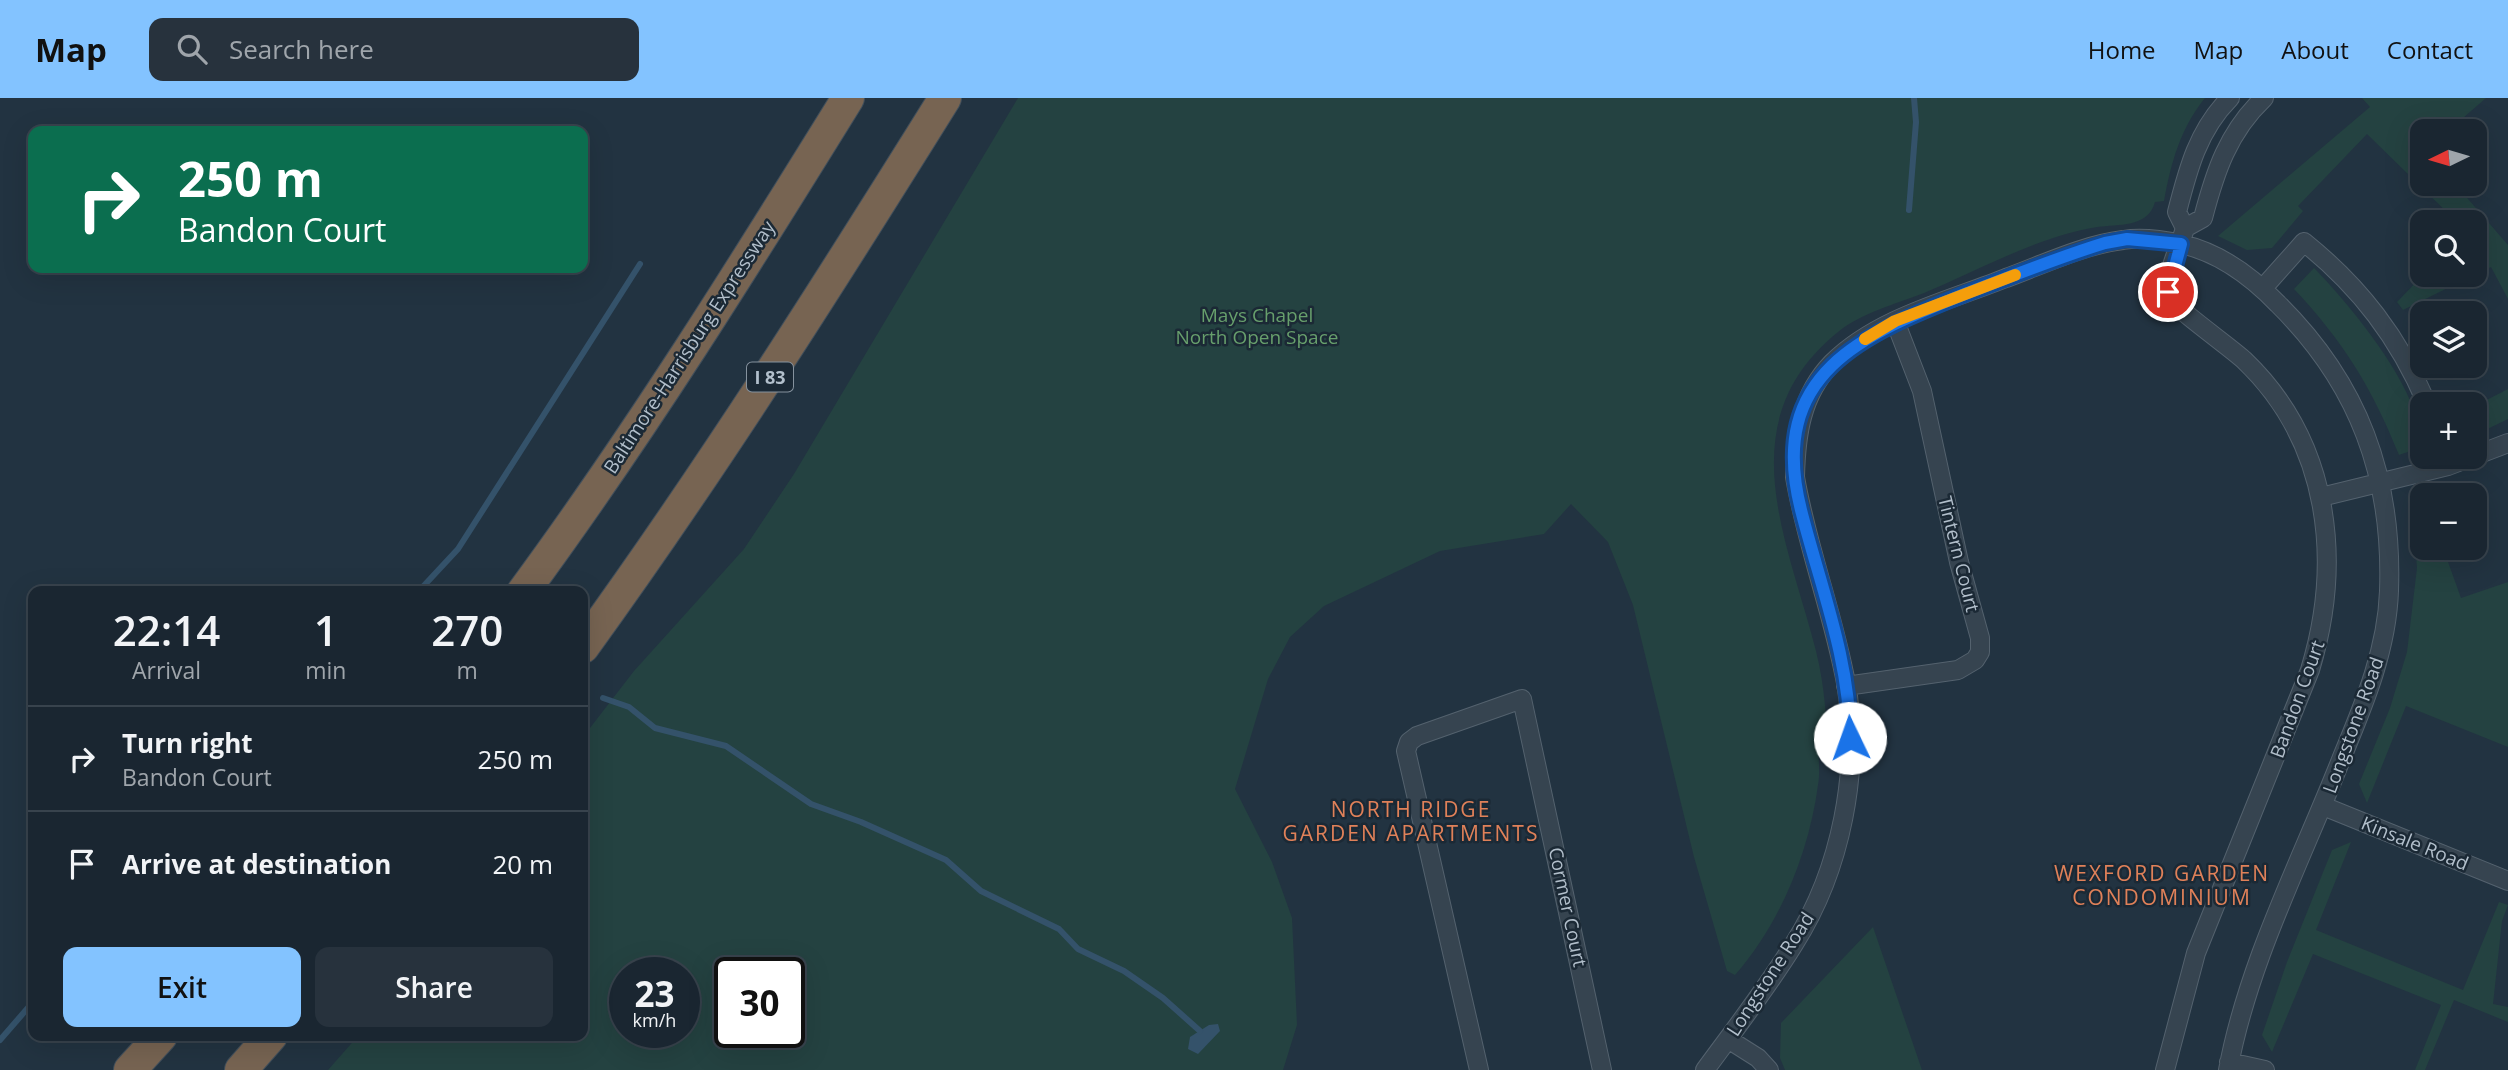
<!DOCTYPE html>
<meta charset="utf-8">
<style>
:root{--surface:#1a2631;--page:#27323d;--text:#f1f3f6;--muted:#9fa5ab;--line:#38434d;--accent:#83c3ff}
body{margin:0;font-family:"Open Sans",sans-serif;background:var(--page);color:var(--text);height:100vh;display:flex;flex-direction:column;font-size:26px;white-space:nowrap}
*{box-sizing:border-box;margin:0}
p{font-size:23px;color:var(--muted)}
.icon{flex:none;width:38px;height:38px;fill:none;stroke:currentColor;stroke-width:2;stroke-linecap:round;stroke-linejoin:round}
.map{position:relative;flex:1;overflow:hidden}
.details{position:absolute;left:28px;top:488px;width:560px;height:455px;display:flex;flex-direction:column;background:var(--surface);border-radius:14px;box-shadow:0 7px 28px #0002,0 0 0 2px var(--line)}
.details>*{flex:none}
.hud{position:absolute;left:28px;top:28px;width:560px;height:147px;border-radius:14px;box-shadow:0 7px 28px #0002,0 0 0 2px var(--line);background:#0b6e4f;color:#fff;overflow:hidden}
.needle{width:46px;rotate:265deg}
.controls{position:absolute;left:2410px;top:21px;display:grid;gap:14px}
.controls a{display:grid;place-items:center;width:77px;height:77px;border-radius:14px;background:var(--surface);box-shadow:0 7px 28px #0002,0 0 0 2px var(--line);font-size:35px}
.speed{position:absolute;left:609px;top:859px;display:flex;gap:14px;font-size:35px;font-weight:700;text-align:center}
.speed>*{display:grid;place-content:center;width:91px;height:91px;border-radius:50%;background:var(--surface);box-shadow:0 7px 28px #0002,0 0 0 2px var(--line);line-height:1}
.speed small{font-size:18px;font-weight:400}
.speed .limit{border:4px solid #111;border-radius:10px;background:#fff;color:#111}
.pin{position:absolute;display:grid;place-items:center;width:60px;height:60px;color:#fff;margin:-30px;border:4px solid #fff;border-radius:50%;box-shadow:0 2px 7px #0007}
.me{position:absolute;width:77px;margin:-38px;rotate:357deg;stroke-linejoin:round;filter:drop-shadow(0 0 5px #0008)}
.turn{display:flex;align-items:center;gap:24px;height:147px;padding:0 35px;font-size:32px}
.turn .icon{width:91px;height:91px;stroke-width:2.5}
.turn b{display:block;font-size:49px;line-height:60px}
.eta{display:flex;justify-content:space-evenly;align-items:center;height:119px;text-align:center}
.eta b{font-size:42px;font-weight:600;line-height:49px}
.button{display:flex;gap:14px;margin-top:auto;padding:14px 35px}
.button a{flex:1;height:80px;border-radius:14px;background:var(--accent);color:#111;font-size:28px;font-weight:600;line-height:80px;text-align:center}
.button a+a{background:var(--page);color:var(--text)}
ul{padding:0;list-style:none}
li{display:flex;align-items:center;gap:21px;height:105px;padding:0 35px;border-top:2px solid var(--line)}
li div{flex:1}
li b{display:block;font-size:26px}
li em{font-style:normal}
header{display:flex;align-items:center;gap:42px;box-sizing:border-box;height:98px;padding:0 35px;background:var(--accent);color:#111}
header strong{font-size:33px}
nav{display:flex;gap:38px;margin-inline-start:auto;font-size:24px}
.search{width:490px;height:63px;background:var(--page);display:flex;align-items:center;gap:18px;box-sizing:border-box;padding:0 24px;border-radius:14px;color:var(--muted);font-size:26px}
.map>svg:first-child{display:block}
</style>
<header>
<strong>Map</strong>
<div class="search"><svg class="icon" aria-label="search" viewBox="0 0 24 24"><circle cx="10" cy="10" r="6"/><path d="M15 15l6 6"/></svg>Search here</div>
<nav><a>Home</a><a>Map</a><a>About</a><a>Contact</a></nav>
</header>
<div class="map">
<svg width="2508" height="972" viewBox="0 0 2508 972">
<rect width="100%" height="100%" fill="#223341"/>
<path fill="#244241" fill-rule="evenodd" d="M1018,0H2205C2180,31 2171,65 2164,103L2155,104C2148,130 2118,126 2097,129C2037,139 1979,172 1924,195C1896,206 1861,215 1838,234C1727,324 1788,442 1816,553C1825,589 1827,625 1828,663L1818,634C1817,651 1821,670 1818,687C1809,755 1780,826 1735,877L1727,873L1694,759L1633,507L1608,444L1571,406L1544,436L1440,453L1324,508L1290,539L1268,581L1235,691L1272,764L1292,820L1297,927L1283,972H328L358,938H583V639L634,573L744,451L794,376ZM625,875H684V934H625ZM730,875H789V934H730Z
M2362,0H2486L2448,33H2422V86H2455L2508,147V201L2491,169L2474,177V124H2457L2367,36L2298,108L2303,113L2272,150L2247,152L2218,138L2370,9Z
M2314,170C2352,209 2422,293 2422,349L2399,357C2372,290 2344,244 2294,191Z
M2423,177H2474L2403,212L2397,204Z
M2508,291V321L2475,337V308Z
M2422,401V450H2443L2461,500L2508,484V649L2406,608L2367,705L2359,686L2390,610L2407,554L2417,470L2413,414Z
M2351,744L2316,832L2463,892L2499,804L2508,807L2502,823L2493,906L2508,909V924L2454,902L2425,972H2415L2441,907L2313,856L2272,954L2262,937L2287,864L2332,752Z
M1873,829L1922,972H1785L1780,960L1781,925Z"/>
<path fill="#34526a" d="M1218,926L1220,933L1198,956L1188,951L1190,939L1209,927Z"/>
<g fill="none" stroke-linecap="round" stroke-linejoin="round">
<path stroke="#34526a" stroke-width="6" d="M1909,112L1916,24L1914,0
M418,494L458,451L640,166
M603,600L629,609L655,630L726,648L811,706L861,724L946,762L981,793L1059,831L1078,851L1124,873L1163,900L1200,933
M0,942L33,904"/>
<defs>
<path id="minor" d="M2185,130L2203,120C2215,74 2228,34 2264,0
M2263,190L2304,144C2360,189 2399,240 2427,306
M2321,399L2448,368L2508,345
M1846,588L1958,572L1975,562L1980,554V540L1959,464L1922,293L1895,223
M2323,708L2508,783
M1728,941L1758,960L1769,972
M2229,964L2265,972
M1479,972L1406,653L1409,644L1417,638L1522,601L1602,972
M1705,972C1735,931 1767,890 1794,846C1841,772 1861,672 1846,585C1833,515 1807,449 1795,379C1796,337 1801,297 1832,265C1877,220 1948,203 2006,180C2044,166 2083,147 2123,142C2141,139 2163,142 2181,146C2218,154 2252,179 2278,206C2359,286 2393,379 2389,493C2387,552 2364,606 2342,659C2302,761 2248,864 2228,972
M2165,972L2196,855L2310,572C2343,463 2330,344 2244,262C2231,250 2175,210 2171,201C2162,180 2180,150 2185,130L2177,114C2188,71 2198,32 2230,0"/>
<path id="motorway" d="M523,494C640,335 744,168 848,0
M583,549C712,371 829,186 945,0
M130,972L161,938
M241,972L271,938"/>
</defs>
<use href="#minor" stroke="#54626e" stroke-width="20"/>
<use href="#motorway" stroke="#414f5b" stroke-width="34"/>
<use href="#minor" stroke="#364450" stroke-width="18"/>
<use href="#motorway" stroke="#776452" stroke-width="32"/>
</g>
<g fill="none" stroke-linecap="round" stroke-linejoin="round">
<defs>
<path id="route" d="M1850,640C1850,562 1820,487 1801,412C1766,274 1864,236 1970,194C2015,177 2059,159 2105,145L2127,141L2181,146L2168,194"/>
</defs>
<use href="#route" stroke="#114b97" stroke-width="18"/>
<use href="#route" stroke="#1a73e8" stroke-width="12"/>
<path stroke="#f59e0b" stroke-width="12" d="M1865,241L1895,223L2015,177"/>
</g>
<g text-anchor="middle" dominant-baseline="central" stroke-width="5" stroke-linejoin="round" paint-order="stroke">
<rect fill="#1b2935" stroke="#85929e" stroke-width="2" x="747" y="264.5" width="46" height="29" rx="5"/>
<g font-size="18" font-weight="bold" fill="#b2bfcb">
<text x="770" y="279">I 83</text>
</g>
<g font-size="19" fill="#679f6c" stroke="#1b2935">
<text x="1257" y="217">Mays Chapel<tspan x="1257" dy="22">North Open Space</tspan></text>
</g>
<g font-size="19" fill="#b2bfcb" stroke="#1b2935">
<text transform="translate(689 249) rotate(-57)">Baltimore-Harrisburg Expressway</text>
<text transform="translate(1959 456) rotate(76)">Tintern Court</text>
<text transform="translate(2297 601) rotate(-70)">Bandon Court</text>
<text transform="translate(2353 627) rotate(-70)">Longstone Road</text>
<text transform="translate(2415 745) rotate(22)">Kinsale Road</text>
<text transform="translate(1568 809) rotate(78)">Cormer Court</text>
<text transform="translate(1770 876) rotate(-57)">Longstone Road</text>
</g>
<g font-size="21" letter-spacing="2" fill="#e08159" stroke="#1b2935">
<text x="1411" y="711">NORTH RIDGE<tspan x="1411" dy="24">GARDEN APARTMENTS</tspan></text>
<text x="2162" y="775">WEXFORD GARDEN<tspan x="2162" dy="24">CONDOMINIUM</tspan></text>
</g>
</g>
</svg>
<div class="controls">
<a><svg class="needle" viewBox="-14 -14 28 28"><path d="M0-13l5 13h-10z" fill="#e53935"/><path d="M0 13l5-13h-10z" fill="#9fa5ab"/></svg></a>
<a><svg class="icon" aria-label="search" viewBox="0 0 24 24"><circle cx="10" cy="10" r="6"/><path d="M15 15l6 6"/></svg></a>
<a><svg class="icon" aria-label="layers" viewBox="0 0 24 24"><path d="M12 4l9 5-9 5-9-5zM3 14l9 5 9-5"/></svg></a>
<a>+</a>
<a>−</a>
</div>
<div class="speed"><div>23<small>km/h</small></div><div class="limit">30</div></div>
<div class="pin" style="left:2168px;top:194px;background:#d93025"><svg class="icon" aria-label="arrive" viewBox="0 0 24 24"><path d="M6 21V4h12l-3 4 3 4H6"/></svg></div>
<svg class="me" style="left:1850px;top:640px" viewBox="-20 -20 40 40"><circle r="19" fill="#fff"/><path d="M0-13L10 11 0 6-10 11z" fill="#1a73e8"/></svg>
<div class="hud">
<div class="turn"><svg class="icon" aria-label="right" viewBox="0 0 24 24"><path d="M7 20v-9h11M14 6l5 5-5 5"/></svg><div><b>250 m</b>Bandon Court</div></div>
</div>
<section class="details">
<div class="eta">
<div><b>22:14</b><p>Arrival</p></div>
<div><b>1</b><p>min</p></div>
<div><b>270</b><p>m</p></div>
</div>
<ul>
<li><svg class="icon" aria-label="right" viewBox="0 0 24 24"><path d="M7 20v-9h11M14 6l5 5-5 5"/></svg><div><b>Turn right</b><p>Bandon Court</p></div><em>250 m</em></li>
<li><svg class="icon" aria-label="arrive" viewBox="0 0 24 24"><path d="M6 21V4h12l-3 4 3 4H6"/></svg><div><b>Arrive at destination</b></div><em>20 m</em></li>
</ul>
<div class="button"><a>Exit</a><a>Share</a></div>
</section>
</div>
